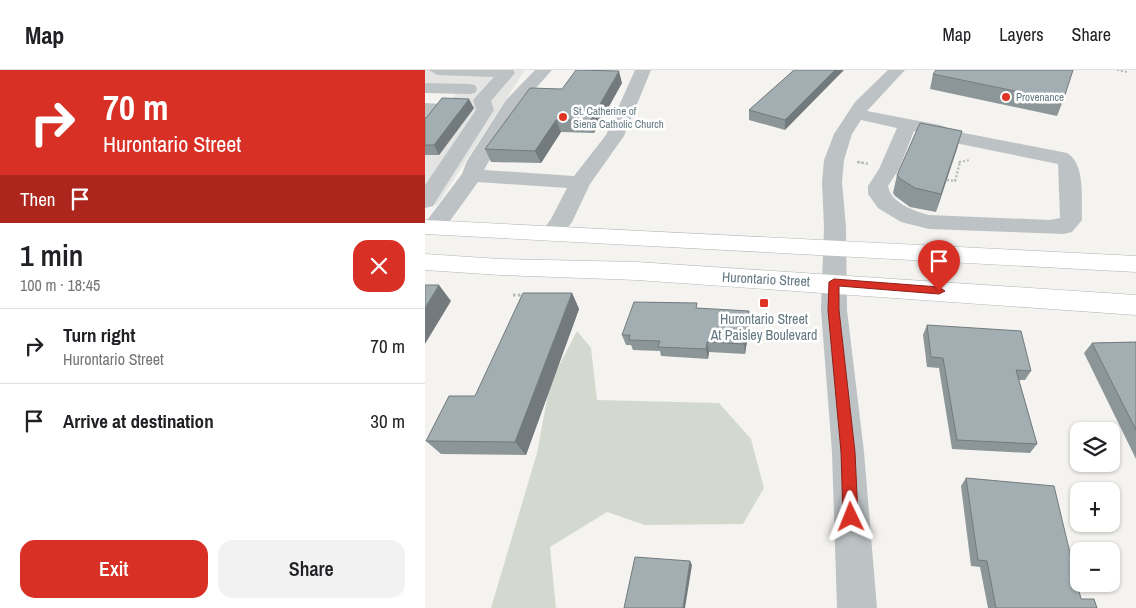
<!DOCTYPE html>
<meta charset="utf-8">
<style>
:root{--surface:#fff;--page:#f2f2f2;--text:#202124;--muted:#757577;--line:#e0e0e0;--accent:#d93025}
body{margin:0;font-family:"Archivo Narrow",sans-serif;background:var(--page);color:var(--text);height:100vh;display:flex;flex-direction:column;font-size:19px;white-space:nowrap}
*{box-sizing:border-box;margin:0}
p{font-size:16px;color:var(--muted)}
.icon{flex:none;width:28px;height:28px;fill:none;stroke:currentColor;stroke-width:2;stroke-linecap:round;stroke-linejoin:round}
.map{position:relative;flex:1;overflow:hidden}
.drawer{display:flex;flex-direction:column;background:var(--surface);width:425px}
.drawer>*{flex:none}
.banner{background:#d93025;color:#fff;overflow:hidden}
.tools{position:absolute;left:645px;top:352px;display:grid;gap:10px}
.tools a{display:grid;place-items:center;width:50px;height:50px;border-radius:10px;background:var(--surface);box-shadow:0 1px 4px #0004;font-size:25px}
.pin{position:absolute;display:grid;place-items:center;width:42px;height:42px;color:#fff;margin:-51px -21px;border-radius:50% 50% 50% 0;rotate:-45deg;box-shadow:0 0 5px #0007}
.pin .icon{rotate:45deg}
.me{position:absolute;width:55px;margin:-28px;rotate:358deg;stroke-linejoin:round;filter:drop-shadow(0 0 4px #0008)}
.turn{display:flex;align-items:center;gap:18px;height:105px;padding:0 20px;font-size:22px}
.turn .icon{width:65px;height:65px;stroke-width:2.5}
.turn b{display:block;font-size:35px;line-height:42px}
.then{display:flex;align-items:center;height:48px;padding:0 20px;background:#0003;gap:10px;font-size:19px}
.round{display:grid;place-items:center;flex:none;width:52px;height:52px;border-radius:15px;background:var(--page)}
.headline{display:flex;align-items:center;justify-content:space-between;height:85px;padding:0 20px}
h1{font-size:30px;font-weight:600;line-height:38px}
.action{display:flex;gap:10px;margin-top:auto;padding:10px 20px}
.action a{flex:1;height:58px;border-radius:15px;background:var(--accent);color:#fff;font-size:20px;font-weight:600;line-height:58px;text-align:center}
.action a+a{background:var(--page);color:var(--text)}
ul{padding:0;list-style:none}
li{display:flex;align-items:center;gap:15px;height:75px;padding:0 20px;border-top:1px solid var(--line)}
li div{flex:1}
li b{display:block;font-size:19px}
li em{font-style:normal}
header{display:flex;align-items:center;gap:30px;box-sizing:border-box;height:70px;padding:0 25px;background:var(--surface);border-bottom:1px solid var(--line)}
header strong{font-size:24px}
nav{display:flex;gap:28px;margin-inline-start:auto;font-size:18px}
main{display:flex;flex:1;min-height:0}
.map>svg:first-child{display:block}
</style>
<header>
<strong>Map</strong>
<nav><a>Map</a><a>Layers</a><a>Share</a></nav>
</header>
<main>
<section class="drawer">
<div class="banner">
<div class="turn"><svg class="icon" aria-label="right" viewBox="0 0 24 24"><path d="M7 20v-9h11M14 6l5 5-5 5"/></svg><div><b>70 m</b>Hurontario Street</div></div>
<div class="then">Then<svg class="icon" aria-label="arrive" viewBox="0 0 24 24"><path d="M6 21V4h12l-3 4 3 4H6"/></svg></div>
</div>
<div class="headline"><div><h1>1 min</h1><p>100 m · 18:45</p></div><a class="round" style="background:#d93025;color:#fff"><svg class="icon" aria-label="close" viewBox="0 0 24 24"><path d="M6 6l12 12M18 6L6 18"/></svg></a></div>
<ul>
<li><svg class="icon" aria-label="right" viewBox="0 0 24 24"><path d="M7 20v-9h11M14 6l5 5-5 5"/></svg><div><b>Turn right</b><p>Hurontario Street</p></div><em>70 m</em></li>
<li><svg class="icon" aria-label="arrive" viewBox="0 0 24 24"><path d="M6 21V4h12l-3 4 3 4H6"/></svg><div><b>Arrive at destination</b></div><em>30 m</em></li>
</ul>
<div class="action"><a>Exit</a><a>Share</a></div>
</section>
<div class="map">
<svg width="711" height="538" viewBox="0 0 711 538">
<rect width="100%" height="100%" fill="#f4f3f0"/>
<path fill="#e4e5e3" d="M0,0H100L12,135H0V59L31,24L0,22Z"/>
<path fill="#d4d9cf" d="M152,261L166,278L172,330L294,333L326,369L339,418L318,454L220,455L182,442L125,477L131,538H66L112,383L125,313Z"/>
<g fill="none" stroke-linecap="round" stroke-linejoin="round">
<defs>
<path id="major" d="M0,150L711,186V202L0,164Z
M0,184L75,189L212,192L711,225V245L212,210L75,205L0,200Z"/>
</defs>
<use href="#major" stroke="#aeb4b7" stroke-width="1"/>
<path stroke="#b7babc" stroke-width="2" stroke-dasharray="2 2" stroke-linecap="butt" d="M692,0L702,2
M432,92L440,93
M534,92L545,90
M534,93L535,91"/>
<path stroke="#b7babc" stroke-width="2.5" stroke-dasharray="2 2" stroke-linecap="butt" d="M433,92L444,94
M522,110L530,111L535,92"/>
<path stroke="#b7babc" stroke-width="3" stroke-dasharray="2.5 2.5" stroke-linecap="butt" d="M88,225H100"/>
<path fill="#bdc2c4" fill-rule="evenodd" d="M4,0H88L90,3L66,31L69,40L11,131L8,136L0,138V115L51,40L48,30L69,7L12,5Z
M110,0H127L94,37L59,100L149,106L181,65L210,0H226L199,66L165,114L147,152L134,169L126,171L118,169L115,164L126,149L142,118L53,112L17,162L9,164L1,162L0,153L37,104L42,91L81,30Z
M463,0H480L442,41L515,55L539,63L642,83C661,94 656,130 657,150L647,162L639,164L504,159L476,152L453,138L443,124V116L454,99L472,58L436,50L427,64L419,90L417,112L421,157L422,240L439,382L452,538H412L407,382L396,240L399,157L397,112L399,90L409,64L430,32ZM489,61L535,74L633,94L635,148L625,150L504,145C489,141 466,133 463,116L474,99Z
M0,13L44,14L50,15L52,19L50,23L44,24L0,23Z
M0,33L17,34L20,38L6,56L0,57Z"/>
<use href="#major" fill="#fff" fill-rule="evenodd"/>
</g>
<path fill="#8c9699" d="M369,0L360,60L324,50V40Z
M508,4L638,31L632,46L505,19Z
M197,13L169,63L136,62L116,93L66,92L60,79L137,19Z
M49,38L14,85H0V48Z
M537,61L511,142L485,137L470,126L468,123L472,105Z
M147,223L154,239L101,385L16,384L1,371L50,326Z
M273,238L325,251L320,284L284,282L283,289L236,286L235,281L208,280L206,275H201L197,265Z
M502,255L606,301L600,310H594L612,374L605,383L527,379L514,298L502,297L498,265Z
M711,272V389L659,283L667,273Z
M541,408L656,529L672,538H563L555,497L546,496L536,416Z"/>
<path fill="#727a7d" d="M410,0H419L360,60V50Z
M194,1L197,13L169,63L166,50Z
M44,29L49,38L14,85L9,75Z
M131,50L136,62L116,93L110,81Z
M537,61L532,79L511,142L516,124Z
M14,215L26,231L0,274V238Z
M147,223L154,239L101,385L90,372Z
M324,241L325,251L320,284L319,274Z
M282,272L284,282L283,289L281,279Z
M265,491L267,495L260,538H258Z"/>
<path fill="#a3aeb2" stroke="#727a7d" d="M151,0L194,1L166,50H131L110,81L60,79L105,18L137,19Z
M369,0H410L360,50L324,40Z
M511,0H648L638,31L508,4Z
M17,28L44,29L9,75H0V48L2,47Z
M495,53L537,61L516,124L490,118L474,108L472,105Z
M0,215H14L0,238Z
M98,223H147L90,372L1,371L24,326H50Z
M209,232L272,233L271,238L324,241L319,274L282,272L281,279L233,277L235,271L204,270L205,265H197Z
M502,255L596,261L606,301L591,300L612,374L532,370L518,288L506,287Z
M711,272V360L667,273Z
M541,408L629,416L656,529H669L672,538H571L562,491L553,490Z
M210,487L265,491L258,538H199Z"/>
<path fill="#d93025" stroke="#8d1f18" d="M409,209L514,217L520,221L514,224L414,216V240L430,382L433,447L431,452L426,454L421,452L418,447L416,382L403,240L404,212Z"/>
<g fill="#e03424" stroke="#fff" stroke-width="2">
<circle cx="581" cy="27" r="5"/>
<circle cx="138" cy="47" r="5"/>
<rect x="334" y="228" width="10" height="10" rx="2.5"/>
</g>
<g text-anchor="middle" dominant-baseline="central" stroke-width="5" stroke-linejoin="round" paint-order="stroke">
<g font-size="11" fill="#637881" stroke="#fff" text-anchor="start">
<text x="591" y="27">Provenance</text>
<text x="148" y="41">St. Catherine of<tspan x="148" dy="13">Siena Catholic Church</tspan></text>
</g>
<g font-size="14" fill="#637881" stroke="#fff">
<text transform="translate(341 209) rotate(3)">Hurontario Street</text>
</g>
<g font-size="14" fill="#637881" stroke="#fff">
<text x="339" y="249">Hurontario Street<tspan x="339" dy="16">At Paisley Boulevard</tspan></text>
</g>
</g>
</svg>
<div class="tools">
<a><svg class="icon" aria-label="layers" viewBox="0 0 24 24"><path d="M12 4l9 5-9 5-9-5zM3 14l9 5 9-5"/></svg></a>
<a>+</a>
<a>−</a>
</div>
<div class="pin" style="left:514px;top:221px;background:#d93025"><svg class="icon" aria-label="arrive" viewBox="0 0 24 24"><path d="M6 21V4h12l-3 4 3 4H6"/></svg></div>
<svg class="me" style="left:426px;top:447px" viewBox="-20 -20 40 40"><path d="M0-17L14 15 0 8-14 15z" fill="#d93025" stroke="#fff" stroke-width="4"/></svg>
</div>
</main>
